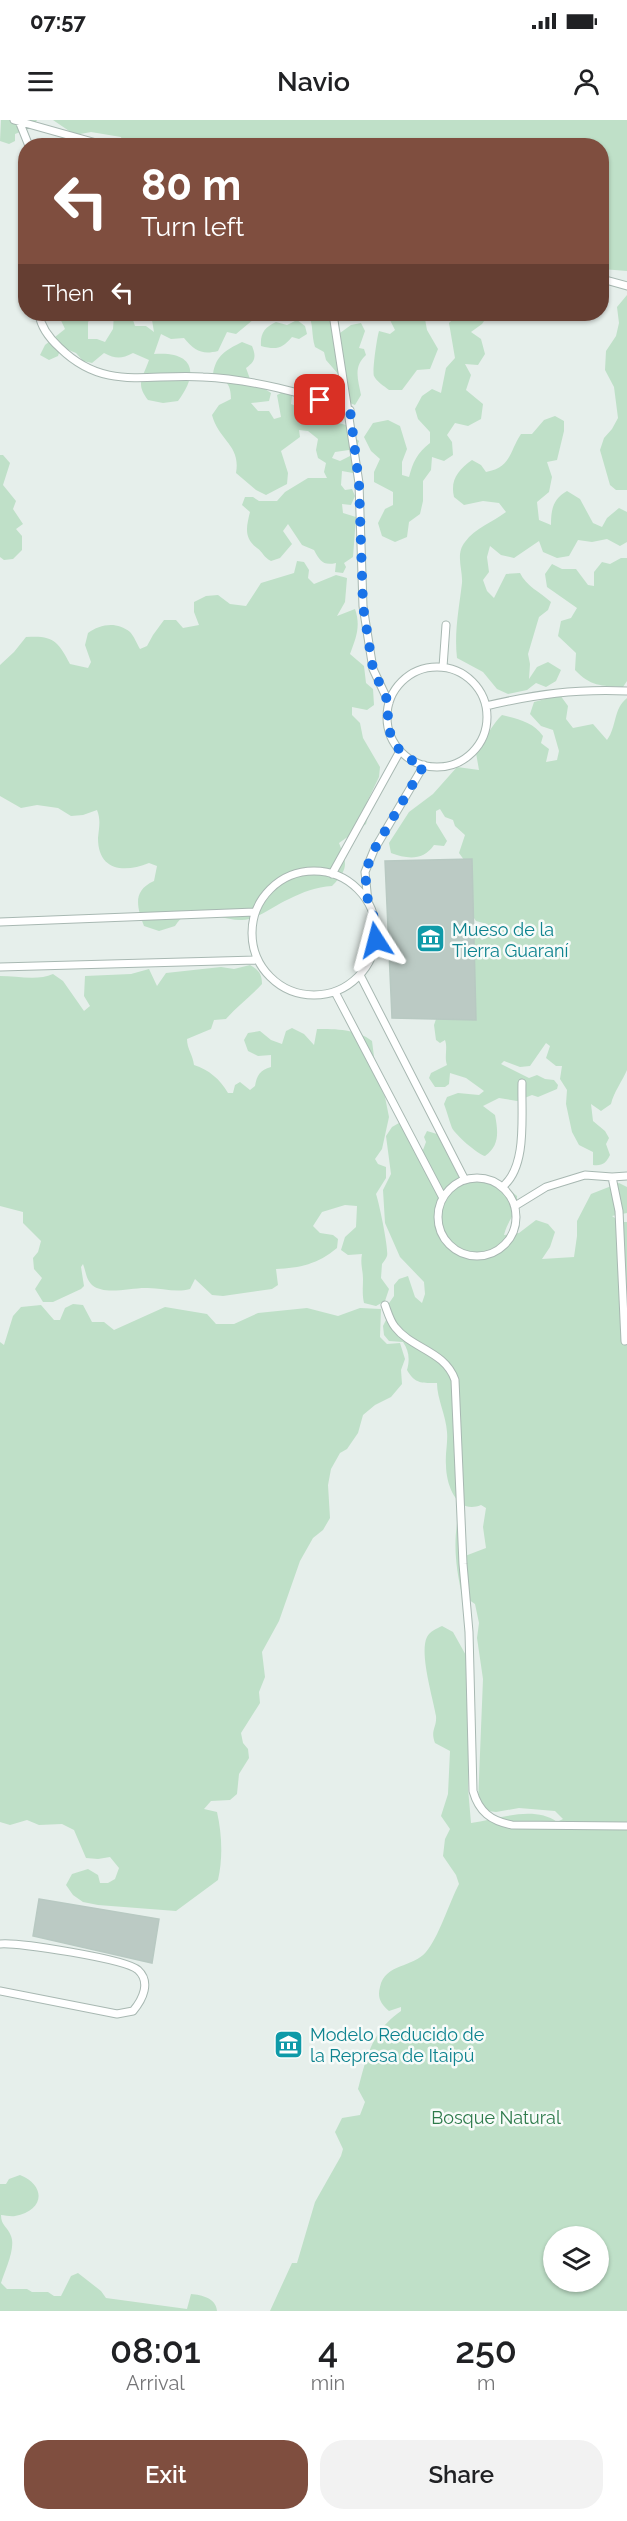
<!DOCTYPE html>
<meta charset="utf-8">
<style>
:root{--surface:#fff;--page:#f2f2f2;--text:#202124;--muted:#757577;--accent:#7f4e3f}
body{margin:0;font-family:Raleway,sans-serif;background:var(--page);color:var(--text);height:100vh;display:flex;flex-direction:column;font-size:22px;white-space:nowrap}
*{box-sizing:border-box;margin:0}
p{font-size:20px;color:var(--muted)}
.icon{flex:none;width:33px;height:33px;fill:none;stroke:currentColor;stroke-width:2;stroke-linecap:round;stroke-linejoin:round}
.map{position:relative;height:2191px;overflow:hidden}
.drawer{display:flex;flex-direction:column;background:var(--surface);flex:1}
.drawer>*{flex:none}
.guide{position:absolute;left:18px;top:18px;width:591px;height:183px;border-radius:24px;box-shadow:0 2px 4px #0004;background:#7f4e3f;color:#fff;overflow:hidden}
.tools{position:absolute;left:543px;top:2106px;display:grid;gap:12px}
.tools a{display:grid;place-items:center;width:66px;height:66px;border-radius:50%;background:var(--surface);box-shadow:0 2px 4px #0004;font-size:30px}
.pin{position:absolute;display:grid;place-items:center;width:51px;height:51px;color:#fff;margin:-26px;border-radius:12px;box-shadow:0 3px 9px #0006}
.me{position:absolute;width:66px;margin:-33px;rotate:351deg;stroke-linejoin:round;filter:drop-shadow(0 0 4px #0008)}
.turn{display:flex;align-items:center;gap:21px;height:126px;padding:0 24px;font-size:27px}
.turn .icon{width:78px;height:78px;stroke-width:2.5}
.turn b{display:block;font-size:42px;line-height:51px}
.then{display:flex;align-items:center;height:57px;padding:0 24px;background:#0003;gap:12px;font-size:22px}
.eta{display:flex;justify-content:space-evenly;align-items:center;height:102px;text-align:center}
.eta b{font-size:36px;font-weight:600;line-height:42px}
.primary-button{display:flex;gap:12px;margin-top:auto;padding:12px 24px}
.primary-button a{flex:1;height:69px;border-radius:24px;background:var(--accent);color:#fff;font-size:24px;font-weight:600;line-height:69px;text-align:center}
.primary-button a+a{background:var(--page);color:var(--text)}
.status{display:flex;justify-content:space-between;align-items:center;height:42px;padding:0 30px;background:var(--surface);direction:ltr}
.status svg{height:16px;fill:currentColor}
header{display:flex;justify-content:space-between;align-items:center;height:78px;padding:0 24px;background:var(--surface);font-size:27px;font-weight:600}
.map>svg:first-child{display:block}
</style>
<div class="status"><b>07:57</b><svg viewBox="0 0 49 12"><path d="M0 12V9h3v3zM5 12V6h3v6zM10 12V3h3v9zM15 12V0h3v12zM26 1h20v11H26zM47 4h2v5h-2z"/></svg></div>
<header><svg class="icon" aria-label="menu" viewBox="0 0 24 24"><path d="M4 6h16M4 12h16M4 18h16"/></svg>Navio<svg class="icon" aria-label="person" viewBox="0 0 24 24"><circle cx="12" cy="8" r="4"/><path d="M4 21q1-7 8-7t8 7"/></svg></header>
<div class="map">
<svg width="627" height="2191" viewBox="0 0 627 2191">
<rect width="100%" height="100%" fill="#e6efeb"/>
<path fill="#bfe0c8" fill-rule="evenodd" d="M1,0H37L33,7L15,14V21L9,24L0,21Z
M53,0H627V151L602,149V26H124L121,17L91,12L75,15Z
M627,175V370H616L610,365L600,330L604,318L612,309L618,298L614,267L605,250L606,231L616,216L619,203L617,187Z
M58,194H94L88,202V219H97L105,222L113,209L114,195L125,194L133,200L135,206H146L154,212L151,194H254V199L236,214L227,212L218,231C202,235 195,231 184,218L171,219L161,214L154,234C193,231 200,252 178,281L163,283L148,280C135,263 143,258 149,240L133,233C121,239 116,239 104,233L92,243L83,241L76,233L61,227L58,236L49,240L40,235L45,225L65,209Z
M308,194H331L333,207L340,213L351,205L361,203L365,211L359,228L364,229L366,235C353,247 358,259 361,275L355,285L340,279L332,271L339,255L326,240L324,232L315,227C311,215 314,205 308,194Z
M392,194H418L425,199L427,210L438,229L430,249L417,250L402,270H389C384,266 376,261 374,256C372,252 377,217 379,211L390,214L395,210L389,198Z
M473,194L488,195L482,204L471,212L481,219L485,234L478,245L465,244L471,255L466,270L483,284L481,299L468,306L455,303L447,315L452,322L453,335L444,341L432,337L431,350L423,361V381L420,394L409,402L407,417L395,422L382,416L378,403L385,389L393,385V372L374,362V352L380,339L371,331L364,317L373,303L388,300L400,306L407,329L402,342V355L409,357C413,342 417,333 430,323V312L418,299L415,289L422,276L432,269L441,273L446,248L455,238L449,203L456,196Z
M297,200L305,206L307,214L299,219L292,217C282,229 276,230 261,226C260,213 265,207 276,202L287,205Z
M242,222L252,226C256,236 256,241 246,248L250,259L271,273L269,281L251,283L258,291H269L274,299L281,297L277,275L283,272L292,276L291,284L296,286L302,277L310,280L313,287L307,292L314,297L330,296L335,302L353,307L354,317L359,321L356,329L335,332L332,338L340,341L350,336L359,342L353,353L342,351L341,365L345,370L352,369L355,376L351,385L342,384L343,393L356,397L353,437L344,443L346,447L343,453L335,452L336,443C323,446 320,441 314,430L302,425L288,404L283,411L292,424L280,438L271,441C263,437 263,432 257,428C244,418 246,408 250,392L242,385L245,377H253L259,381H277L285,372L308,358H327L324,352L326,343L318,338L316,330L318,319L308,311L299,310L300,317L281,331L288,353L287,364L266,375L256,370L236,353C241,325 219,321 212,295L219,285L231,279C231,264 226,260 213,254C216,235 226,230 242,222Z
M555,296L564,301V311L557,340L547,342L552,357L549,372L537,382L539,400L551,405C551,389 553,379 567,371L580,379L593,403L602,407L607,398L619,388L627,392V422L620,426L607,419L592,422L578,420L569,436L557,438L543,432L539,421L514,438L501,435L490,426L487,437L489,452L483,460L487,471L494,478L506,454L520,453C526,466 540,472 551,482L548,490L539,497L528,534L530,544L529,559L537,547L548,542L561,550L556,561L546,567L536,563L527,570L508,574L497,569L483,552L457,538C454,512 459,489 462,463C463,450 455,434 465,422C475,408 493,402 506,392L499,383L483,381L464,385L454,377C450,360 458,350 472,340L481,345L486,352C511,348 509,332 521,314H532L544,300Z
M0,335H3L10,343L3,365L16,381L13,389L23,404L16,409L22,416V430L13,439L4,440L0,437Z
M621,438H627V561L623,567C601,566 590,566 575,550L576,533L558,516L561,501L571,498L577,488L547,467L545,454L552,444L562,449H576L588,465L594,466V452L602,442L610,444Z
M297,441L304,442L309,450L308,458L314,464L336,455L347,458L345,482L337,496L355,489C361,506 356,518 350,534L364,546L366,563L373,569L374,585L367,590L352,587V595L360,603L363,618L380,647L379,657L367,682L369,692L366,704L339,723C347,743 349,749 332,766C316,767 303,772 289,779C274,785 260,799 242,800C217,801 192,779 175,806L159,811L144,806C137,787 132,771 154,761L157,746L149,743C124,753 98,751 98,718C99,707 101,700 97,690L83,695L71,696L58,688L37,685L21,688L0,676V545L14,532L26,517C53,515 58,521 70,544L88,548L91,542L85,525L88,513C100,504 117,501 130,512C134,516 137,524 140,529L147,526L153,515L164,500H176L183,508L199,505L194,492V482L206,476L218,475L230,484L246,486L261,463L294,453Z
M560,575L568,586L566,599L573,608L593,604L607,620C617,606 613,589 627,578V950C622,962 614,971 611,984L601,991L591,984L593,1001L605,1011L609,1018L606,1024L610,1035C606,1043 603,1046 593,1045V1032L579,1025L572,1012L566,984L567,970L560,959L562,946H556L546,938L550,926L546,923L530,946L520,947L504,941L501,944L529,958L537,955L545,959L554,960L558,965L557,969L538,977L532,975L517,981L499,978L483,986L495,995C498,1011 500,1026 485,1036C477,1034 456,1015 452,1008C449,1000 447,992 444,984L447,977L458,973L479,975L484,971L466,958L450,953L449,964L445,967H435L429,958L431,953L447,945C444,937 448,928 445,920L440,923L436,920L434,905L437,896L471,840L480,833L472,829L471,819L476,814L482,820L489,816L487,804L476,801L465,785L467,744L459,733L465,715L455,706L453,700L445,697L440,689L436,691V703L447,721L444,726L434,725C423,741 407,739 391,733L389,723L409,692L433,674L457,647L479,650L476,633C482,623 494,602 502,595C518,599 533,602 543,616L541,623L549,629L546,642L557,640L559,631L553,610L541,606L530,594L534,582Z
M250,845C259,850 262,854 262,864C250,877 237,886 226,899L214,900L211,909L187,919C187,929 193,935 194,945C209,950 220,959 228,973H233L235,965L240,962L250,970L255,966C257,955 260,950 271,947V935L258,936L248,931L244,920L248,913L260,911L271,920L282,924L286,911L292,908L304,914L314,925L317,909C336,909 357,909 372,921L377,960L385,977L389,997L382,1029L375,1039L378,1044L386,1047V1058L376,1074C379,1082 389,1130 387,1136C386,1139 384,1141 382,1144L381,1158L389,1169L385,1181L376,1186L364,1183C362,1174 363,1168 363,1159C363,1150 360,1144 362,1134L348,1135L341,1130L345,1117L356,1107L357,1086L345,1085L322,1092L313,1106L320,1113L333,1115L338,1119L337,1128C318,1144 300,1148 276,1149L278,1165L272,1169L223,1176L212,1175L195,1159L190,1169C176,1173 162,1168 148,1168C132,1167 105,1176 92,1165C86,1159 86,1152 83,1144L81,1147L84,1166L81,1169L53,1182H43L35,1169L42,1158L34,1149L33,1138L38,1132L41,1121L23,1103V1092L0,1086V856C17,856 38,861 53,854L63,861L84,891L90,886L84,876L85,856L131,854L149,849L157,866L166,853L221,847L234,849Z
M399,1003L423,1030L426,1022L424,1017L427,1011L437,1014L461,1061C482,1057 500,1061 517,1076C518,1095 508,1098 504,1115L519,1113L536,1100L548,1104L555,1112L550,1127L542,1139L574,1137L577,1116V1101L591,1074L619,1063L627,1067V1093L612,1096L621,1102H627V2191H270L292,2143H297L315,2082L341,2036L343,2029L335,2012L342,1998L360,1995L365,1982L358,1969C367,1936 371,1912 401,1891V1887L389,1891C381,1884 377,1878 380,1867C385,1843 413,1848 426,1832C438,1819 450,1781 459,1764L456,1755L443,1736L445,1719L450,1709L441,1696L448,1674L450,1631L435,1623C430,1610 437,1608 436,1596C433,1578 419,1533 427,1517C430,1511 436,1509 442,1506L453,1512L468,1539V1668L471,1703C498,1699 534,1685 557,1702L563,1699L555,1691L519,1688L496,1692L481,1690L478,1683L483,1559L477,1518L479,1503L475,1484L462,1475C456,1448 453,1425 458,1397H464L465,1436L486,1428L483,1407L486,1388L481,1385C457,1395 446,1365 446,1345C445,1334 448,1323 447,1312C446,1295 437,1279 437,1263C422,1263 415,1264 407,1250C410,1239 409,1231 403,1222L389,1221L384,1215L383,1206L387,1198V1186L394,1176V1165L399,1159L408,1156L415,1177L422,1183L425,1174L424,1162L400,1137L385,1103L383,1070L391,1054L386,1016L392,1007ZM554,2116H598V2162H554Z
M73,1184L83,1185L92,1202H104L114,1210L165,1187L207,1194L216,1204H234L258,1193L307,1188L338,1196L360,1188L381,1189L380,1217L387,1224L400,1223L405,1239L401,1250L402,1264L391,1277L375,1285L363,1295L358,1313L347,1329L340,1333L331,1349L328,1365L330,1398L323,1410L313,1418L300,1441L279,1501L262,1532L265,1557L259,1572L260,1583L241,1613L243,1623L248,1629L249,1638L239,1654L237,1674L230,1680L211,1681L204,1689L217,1692C222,1714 223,1738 218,1760L176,1791L98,1785L83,1782L73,1775L66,1765L72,1754L88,1749L98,1755L100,1763H108L115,1759L119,1748L110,1737L98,1739L86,1738L74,1710L62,1704L39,1705L27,1700L10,1705L0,1702V1222L4,1225L13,1196L21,1187L41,1185L54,1200H60L65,1188Z
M20,2055C47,2066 44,2091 15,2096C11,2097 5,2095 1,2095C1,2106 8,2107 11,2116C16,2128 5,2150 1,2163L7,2169H27L32,2172H48L54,2176H61L71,2156L78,2153L101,2171L106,2178L187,2189L191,2174C202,2175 216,2178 217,2191H0V2064H6L9,2059Z"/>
<path fill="#bbcac4" stroke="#b8c9c2" stroke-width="1.5" d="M472,739L476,900L392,898L385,741Z
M39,1779L159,1799L152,1843L33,1816Z"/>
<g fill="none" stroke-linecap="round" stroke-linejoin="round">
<defs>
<path id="lane" d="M14,0L107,26
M19,1L29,26
M602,159L627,166
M39,194C41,208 49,218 60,228C105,272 148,253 203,257C250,259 306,273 350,290
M333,194L359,363L363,486L373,549L389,583
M443,547L446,505
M387 597a50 50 0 1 1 100 0a50 50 0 1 1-100 0Z
M486,586C537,574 574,569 627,571
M252 813a62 62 0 1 1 124 0a62 62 0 1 1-124 0Z
M332,754L400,631
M368,782L365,752L374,730L424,645
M0,802L255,792
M0,847L258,840
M360,855L465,1060
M335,872L443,1078
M612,1057L627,1056
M438 1097a39 39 0 1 1 78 0a39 39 0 1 1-78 0Z
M502,1067C528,1047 521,994 522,963
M515,1086L546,1067L585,1055L612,1057L619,1091L625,1221
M385,1185C388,1193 390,1201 395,1207C412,1229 445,1231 455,1260L463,1444L469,1512L473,1671C479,1692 491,1701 512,1705L627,1706
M0,1824C18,1822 126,1839 138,1850C151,1862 143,1879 133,1891L117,1894L0,1871"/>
</defs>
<use href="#lane" stroke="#a8b8b2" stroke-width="9"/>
<use href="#lane" stroke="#fff" stroke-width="7"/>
</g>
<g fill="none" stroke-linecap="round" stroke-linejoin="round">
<path stroke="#1a73e8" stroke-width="10" stroke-dasharray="0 18" d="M320,280L350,290L359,363L363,486L373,549L389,584L387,604L392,618L400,631L411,640L424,645L374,730L365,752L368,782L375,800L376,820"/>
</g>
<defs>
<symbol id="museum-square" viewBox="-11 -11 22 22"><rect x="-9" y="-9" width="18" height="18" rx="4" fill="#0f9aa8" stroke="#f7fbf9"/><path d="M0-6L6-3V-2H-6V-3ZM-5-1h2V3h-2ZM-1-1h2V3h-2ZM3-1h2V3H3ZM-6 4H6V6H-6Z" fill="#fff"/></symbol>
</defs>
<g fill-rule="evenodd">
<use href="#museum-square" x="414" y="802" width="33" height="33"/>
<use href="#museum-square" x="272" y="1908" width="33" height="33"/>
</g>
<g text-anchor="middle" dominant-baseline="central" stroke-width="5" stroke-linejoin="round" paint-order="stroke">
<g font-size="18" fill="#0d838f" stroke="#f7fbf9" text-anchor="start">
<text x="452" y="809">Mueso de la<tspan x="452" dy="21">Tierra Guaraní</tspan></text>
<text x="310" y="1914">Modelo Reducido de<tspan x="310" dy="21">la Represa de Itaipú</tspan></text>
</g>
<g font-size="18" fill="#2d7a4b" stroke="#f7fbf9">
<text x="496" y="1997">Bosque Natural</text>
</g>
</g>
</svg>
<div class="tools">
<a><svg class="icon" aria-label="layers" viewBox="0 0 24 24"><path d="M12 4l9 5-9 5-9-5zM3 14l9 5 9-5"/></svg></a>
</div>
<div class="pin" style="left:320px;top:280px;background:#d93025"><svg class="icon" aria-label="arrive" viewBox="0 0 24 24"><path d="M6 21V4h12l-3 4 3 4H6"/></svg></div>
<svg class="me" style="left:376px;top:820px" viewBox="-20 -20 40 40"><path d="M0-17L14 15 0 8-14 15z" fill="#1a73e8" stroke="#fff" stroke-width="4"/></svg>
<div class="guide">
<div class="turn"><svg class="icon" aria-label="left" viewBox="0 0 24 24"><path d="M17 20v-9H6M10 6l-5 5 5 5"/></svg><div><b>80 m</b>Turn left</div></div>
<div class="then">Then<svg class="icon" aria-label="left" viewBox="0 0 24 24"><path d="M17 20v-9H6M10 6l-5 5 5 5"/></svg></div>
</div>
</div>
<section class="drawer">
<div class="eta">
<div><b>08:01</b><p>Arrival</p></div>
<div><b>4</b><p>min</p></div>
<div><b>250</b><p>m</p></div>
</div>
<div class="primary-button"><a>Exit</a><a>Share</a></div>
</section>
